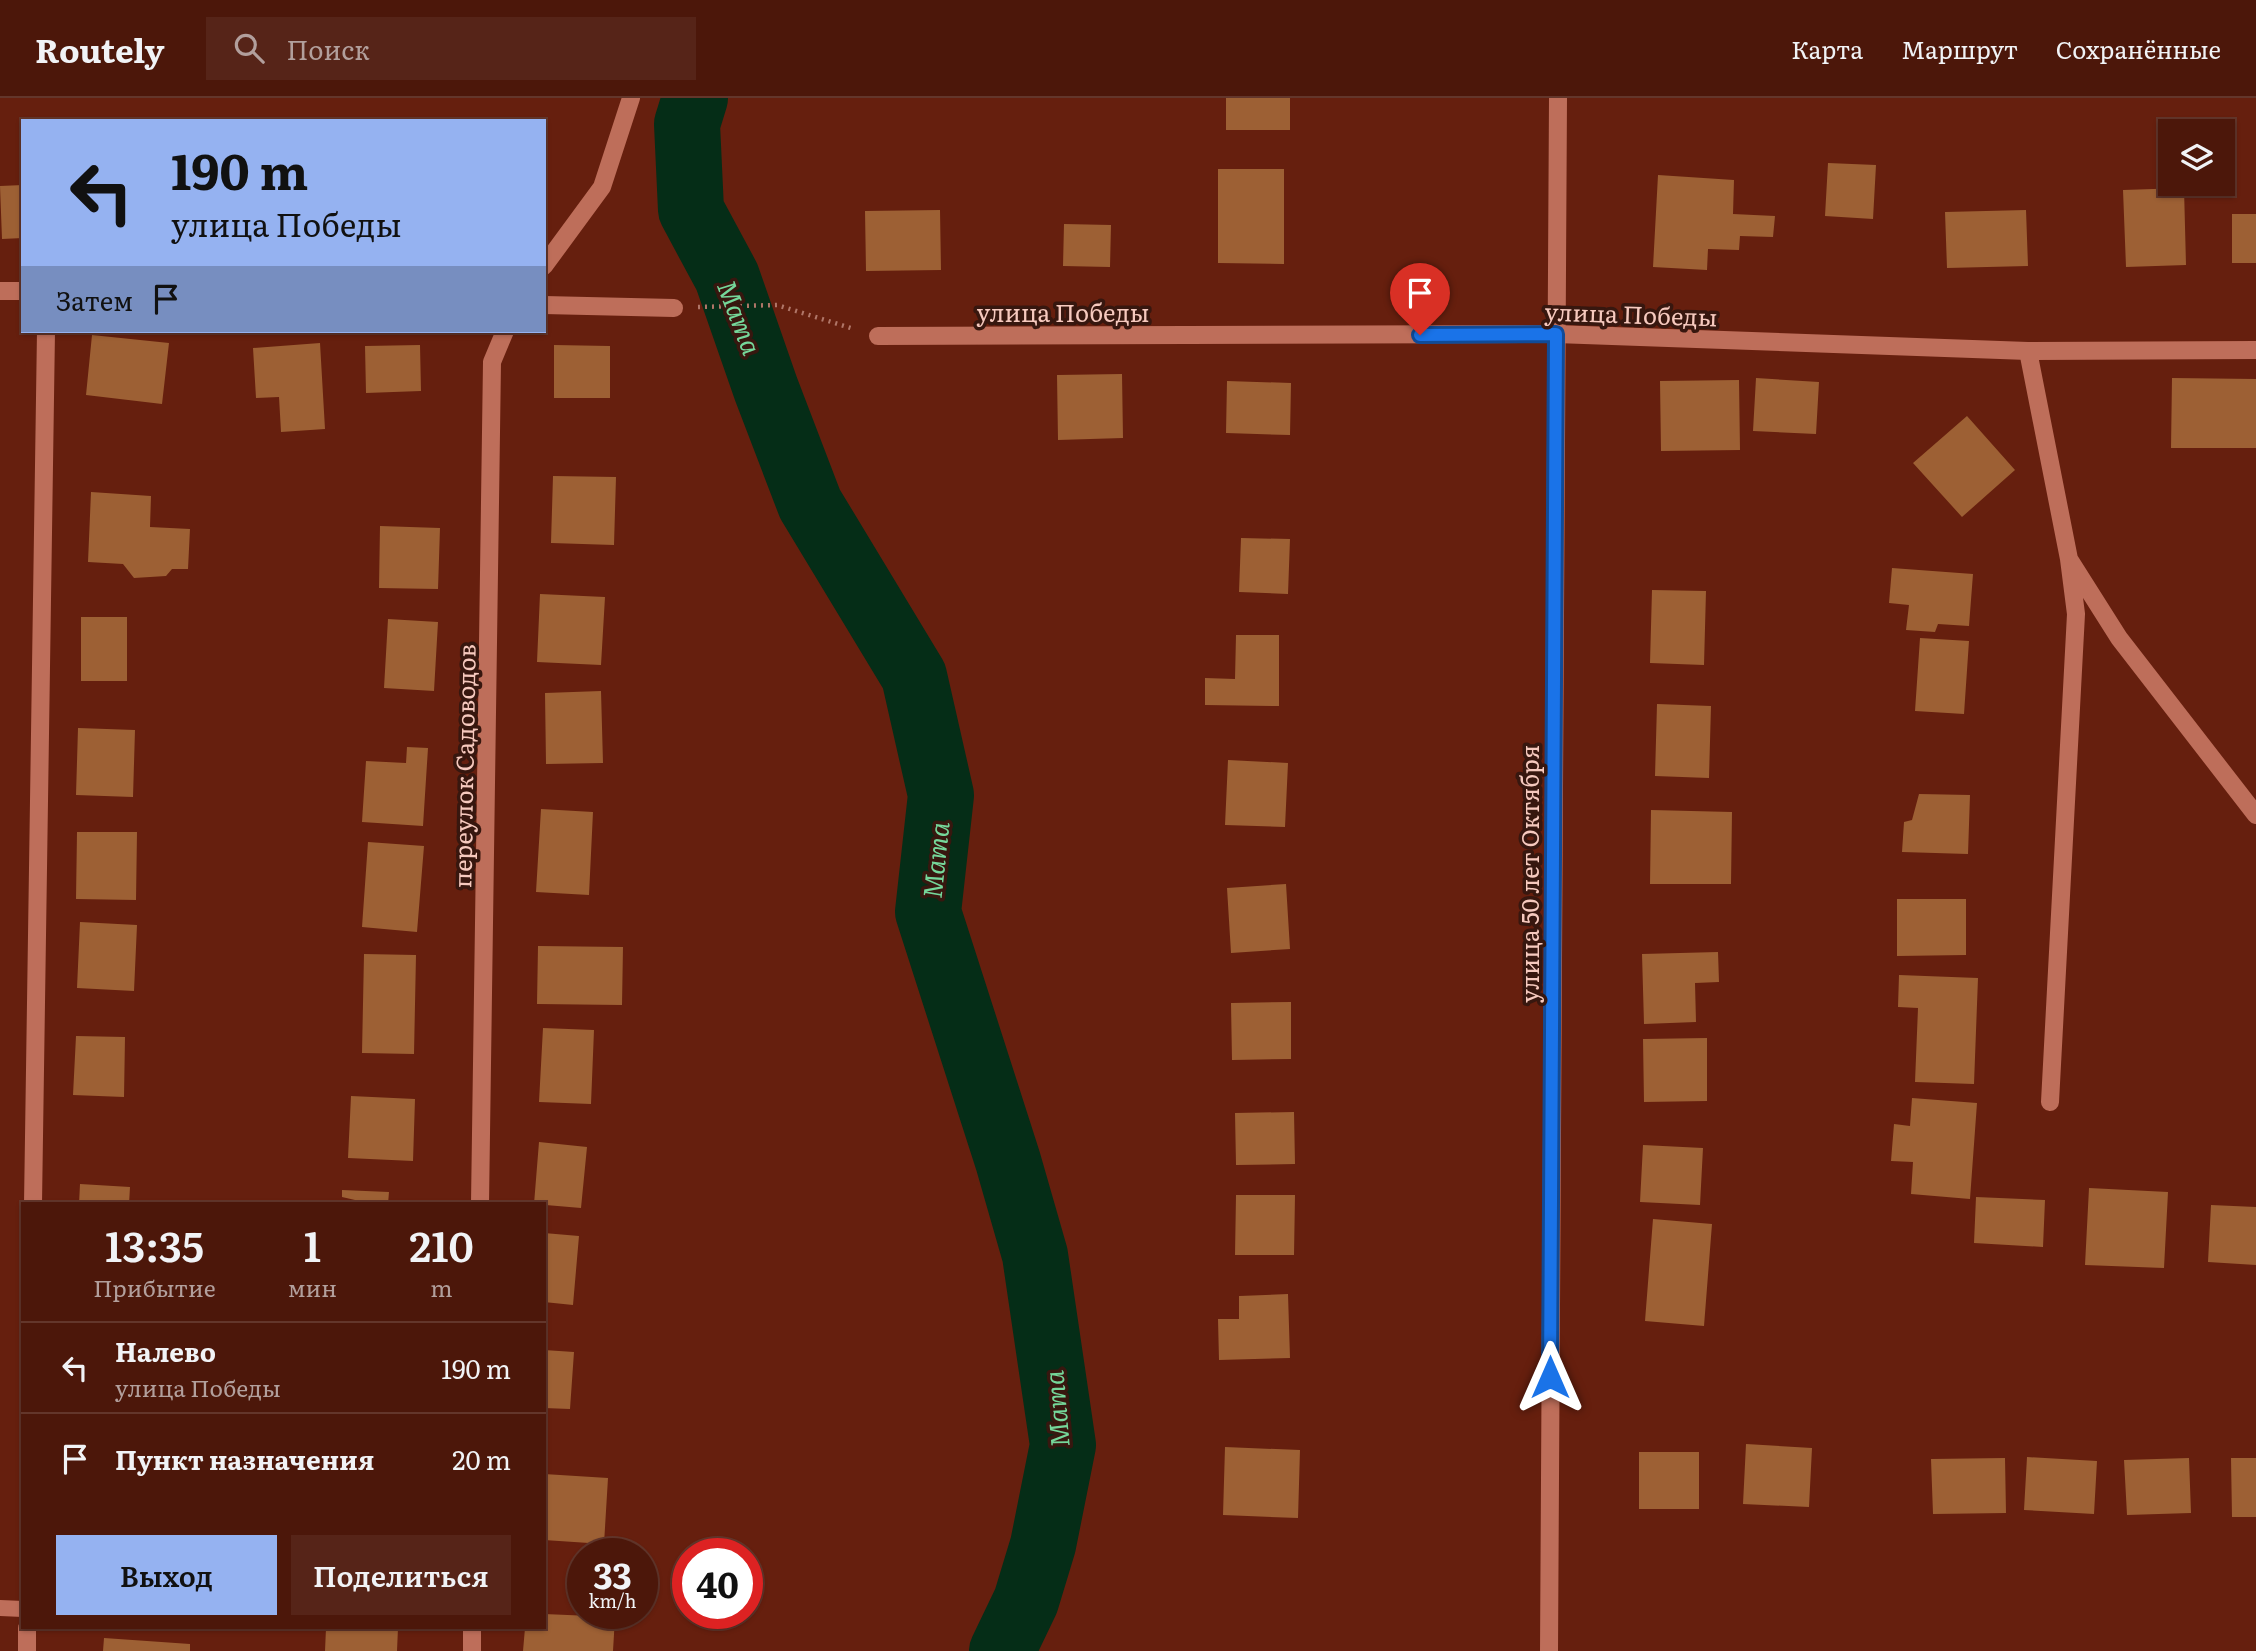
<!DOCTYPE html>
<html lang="ru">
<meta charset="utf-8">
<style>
:root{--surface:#4c170a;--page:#562418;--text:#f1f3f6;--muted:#b29f9c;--line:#63362b;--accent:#95b2f1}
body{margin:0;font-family:Literata,serif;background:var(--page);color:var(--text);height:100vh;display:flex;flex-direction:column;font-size:26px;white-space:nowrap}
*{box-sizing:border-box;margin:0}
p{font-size:23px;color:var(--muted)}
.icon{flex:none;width:38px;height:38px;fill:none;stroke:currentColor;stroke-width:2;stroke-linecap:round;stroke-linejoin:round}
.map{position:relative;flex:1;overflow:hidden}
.sheet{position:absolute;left:21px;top:1104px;width:525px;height:427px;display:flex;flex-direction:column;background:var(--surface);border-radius:0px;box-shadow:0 2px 5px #0004,0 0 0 2px var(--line)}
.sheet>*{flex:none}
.guide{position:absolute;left:21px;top:21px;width:525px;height:214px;border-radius:0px;box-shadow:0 2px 5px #0004,0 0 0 2px var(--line);background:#95b2f1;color:#111;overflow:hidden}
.buttons{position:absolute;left:2158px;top:21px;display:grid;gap:14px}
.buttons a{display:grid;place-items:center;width:77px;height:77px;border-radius:0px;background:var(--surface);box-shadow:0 2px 5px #0004,0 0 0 2px var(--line);font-size:35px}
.speed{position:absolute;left:567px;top:1440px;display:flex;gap:14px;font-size:35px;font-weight:700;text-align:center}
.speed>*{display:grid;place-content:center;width:91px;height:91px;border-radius:50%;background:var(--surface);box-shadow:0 2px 5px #0004,0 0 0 2px var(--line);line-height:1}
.speed small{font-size:18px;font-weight:400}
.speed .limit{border:10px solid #d22;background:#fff;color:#111}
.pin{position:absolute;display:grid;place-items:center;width:60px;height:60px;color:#fff;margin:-72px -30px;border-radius:50% 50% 50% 0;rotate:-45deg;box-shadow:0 0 7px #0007}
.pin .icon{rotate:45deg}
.me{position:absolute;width:77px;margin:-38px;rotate:0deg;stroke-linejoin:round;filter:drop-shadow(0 0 5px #0008)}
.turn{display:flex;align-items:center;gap:24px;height:147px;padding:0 35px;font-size:32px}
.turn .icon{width:91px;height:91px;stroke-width:2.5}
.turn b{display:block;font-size:49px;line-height:60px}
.then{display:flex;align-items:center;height:66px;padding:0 35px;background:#0003;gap:14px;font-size:26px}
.eta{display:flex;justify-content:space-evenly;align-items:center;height:119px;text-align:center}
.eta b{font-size:42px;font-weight:600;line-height:49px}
.action{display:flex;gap:14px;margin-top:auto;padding:14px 35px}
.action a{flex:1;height:80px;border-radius:0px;background:var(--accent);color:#111;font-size:28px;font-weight:600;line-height:80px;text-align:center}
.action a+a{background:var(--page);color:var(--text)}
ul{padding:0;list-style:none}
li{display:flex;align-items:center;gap:21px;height:91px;padding:0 35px;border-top:2px solid var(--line)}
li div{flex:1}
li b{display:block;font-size:26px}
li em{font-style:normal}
header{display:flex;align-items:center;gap:42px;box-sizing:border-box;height:98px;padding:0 35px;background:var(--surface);border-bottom:2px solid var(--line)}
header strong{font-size:33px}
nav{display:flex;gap:38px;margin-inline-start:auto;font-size:24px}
.search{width:490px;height:63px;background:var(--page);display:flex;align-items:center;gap:18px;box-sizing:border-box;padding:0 24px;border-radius:0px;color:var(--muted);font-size:26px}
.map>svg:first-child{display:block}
</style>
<header>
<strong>Routely</strong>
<div class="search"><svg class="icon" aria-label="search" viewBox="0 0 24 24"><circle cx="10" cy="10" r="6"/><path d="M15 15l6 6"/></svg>Поиск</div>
<nav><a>Карта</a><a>Маршрут</a><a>Сохранённые</a></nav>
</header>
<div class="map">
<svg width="2256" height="1553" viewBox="0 0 2256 1553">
<rect width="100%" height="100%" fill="#661f0e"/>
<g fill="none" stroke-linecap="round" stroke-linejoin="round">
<path stroke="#052d17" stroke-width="66" d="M695,0L687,26L691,112L727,179L766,291L810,406L914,578L941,697L928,814L1008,1063L1035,1157L1063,1347L1043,1447L1026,1503L1002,1553"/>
</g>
<path fill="#9d6034" d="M1226,0H1290V32H1226Z
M1828,65L1876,67L1873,121L1825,118Z
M1218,71H1284V166L1218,165Z
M1658,77L1734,82L1733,116L1775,118L1773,139L1740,138L1739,152L1708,151L1707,172L1653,169Z
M23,87V140L2,141L0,88Z
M2184,90L2186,167L2126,169L2123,92Z
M940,112L941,172L866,173L865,113Z
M2026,112L2028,168L1947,170L1945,114Z
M2232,116H2256V165H2232Z
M1064,126L1111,127L1110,169L1063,168Z
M92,237L169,245L162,306L86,297Z
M320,245L325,331L281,334L279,299L256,300L253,250Z
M420,247L421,293L366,295L365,248Z
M554,247L610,248V300H554Z
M1122,276L1123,340L1058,342L1057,277Z
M1756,280L1819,284L1816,336L1753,333Z
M2172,280L2256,281V350H2171Z
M1739,282L1740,352L1661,353L1660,283Z
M1227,283L1291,285L1290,337L1226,335Z
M1967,318L2015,372L1962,419L1913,365Z
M553,378L616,379L614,447L551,445Z
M91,394L151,398L150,429L190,431L188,471H172L166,478L134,480L123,466L88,464Z
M380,428L440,430L438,491L379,490Z
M1241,440L1290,441L1288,496L1239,494Z
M1892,470L1973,476L1969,528L1938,526L1935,534L1906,532L1909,507L1889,505Z
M1652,492L1706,493L1704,567L1650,565Z
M540,496L605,499L601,567L537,564Z
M81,519H127V583H81Z
M388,521L438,524L434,593L384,590Z
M1236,537H1279V608L1205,607V580L1235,581Z
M1920,540L1969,543L1964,616L1915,613Z
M601,593L603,665L546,666L545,595Z
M1657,606L1711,608L1709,680L1655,678Z
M78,630L135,632L133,699L76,697Z
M407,649L428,650L423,728L362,724L366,663L406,665Z
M1228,662L1288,665L1285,729L1225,727Z
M1919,696L1970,697L1968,756L1902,754L1904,724L1912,722Z
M541,711L593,714L589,797L536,794Z
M1651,712L1732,714L1731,786H1650Z
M77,734H137L136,802L76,801Z
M368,744L424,748L417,834L362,829Z
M1286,786L1290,851L1231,855L1227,790Z
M1897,801H1966V857L1897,858Z
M80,824L137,827L134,893L77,890Z
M538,848L623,849L622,907L537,906Z
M1718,854L1719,884L1695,885L1696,924L1644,926L1642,856Z
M364,856L416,857L414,956L362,955Z
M1899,877L1978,880L1974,986L1915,984L1918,910L1898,909Z
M1291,904V961L1232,962L1231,905Z
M543,930L594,932L591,1006L539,1004Z
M76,938L125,939L124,999L73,997Z
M1707,940V1003L1644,1004L1643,941Z
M351,998L415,1001L413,1063L348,1060Z
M1912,1000L1977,1005L1970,1101L1911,1096L1913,1064L1891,1063L1894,1026L1910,1028Z
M1294,1014L1295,1066L1236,1067L1235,1015Z
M539,1044L587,1049L581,1110L534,1106Z
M1643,1047L1703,1050L1700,1107L1640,1104Z
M80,1086L130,1089L129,1106H79Z
M2089,1090L2168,1094L2164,1170L2085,1167Z
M342,1092L389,1094L388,1106H355V1102L342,1099Z
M1236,1097H1295L1294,1157H1235Z
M1976,1099L2045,1102L2043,1149L1974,1145Z
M2211,1107L2256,1109V1167L2208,1164Z
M1653,1121L1712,1126L1704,1228L1645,1223Z
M544,1135L579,1138L573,1207L544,1204Z
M1288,1196L1290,1260L1219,1262L1218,1221H1239V1198Z
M544,1252L574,1254L570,1311L544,1310Z
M1746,1346L1812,1350L1809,1409L1743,1406Z
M1225,1349L1300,1352L1298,1420L1223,1417Z
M1639,1354H1699V1411H1639Z
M2027,1359L2097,1363L2094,1416L2024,1412Z
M2005,1360L2006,1415L1933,1416L1931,1361Z
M2189,1360L2191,1415L2127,1417L2124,1362Z
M2231,1360H2256V1419H2232Z
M544,1376L608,1380L604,1446L544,1442Z
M544,1516L615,1519L613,1553H523L525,1530H544Z
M326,1530H398L397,1553H325Z
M104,1540L190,1546V1553H103Z"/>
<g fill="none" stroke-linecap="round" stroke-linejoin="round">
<path stroke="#b07668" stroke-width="4.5" stroke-dasharray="2 5" stroke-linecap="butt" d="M698,209L777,207L854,231"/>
<path stroke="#be6e5a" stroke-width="16" d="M0,1510L23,1511"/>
<path stroke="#be6e5a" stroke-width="18" d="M544,168L602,89L631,0
M0,193H23
M544,207L674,210
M878,238L1556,236L2028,253L2256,252
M2028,253L2069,461L2119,540L2256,717
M2050,1004L2076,516L2069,461
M33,1106L46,233
M480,1106L492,264L505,233
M27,1553V1530
M472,1553V1530"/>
<path stroke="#be6e5a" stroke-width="18" d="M1549,1553L1558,0"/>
</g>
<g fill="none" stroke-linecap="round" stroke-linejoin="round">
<defs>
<path id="route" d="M1420,237L1556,236L1550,1279"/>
</defs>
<use href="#route" stroke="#114b97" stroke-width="18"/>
<use href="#route" stroke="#1a73e8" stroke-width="12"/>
</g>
<g text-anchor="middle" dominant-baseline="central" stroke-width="7" stroke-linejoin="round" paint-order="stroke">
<g font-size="24" fill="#f6c9be" stroke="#37170f">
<text x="1063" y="213">улица Победы</text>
<text transform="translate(1631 215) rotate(2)">улица Победы</text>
<text transform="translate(463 668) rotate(-89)">переулок Садоводов</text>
<text transform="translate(1528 776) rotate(-90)">улица 50 лет Октября</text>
</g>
<g font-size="26" font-style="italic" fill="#75d79a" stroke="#37170f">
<text transform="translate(741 219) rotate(69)">Мата</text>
<text transform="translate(934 762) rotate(-84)">Мата</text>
<text transform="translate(1055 1311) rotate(-95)">Мата</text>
</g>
</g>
</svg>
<div class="buttons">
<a><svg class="icon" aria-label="layers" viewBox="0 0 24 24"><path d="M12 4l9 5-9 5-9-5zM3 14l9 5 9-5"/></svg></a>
</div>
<div class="speed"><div>33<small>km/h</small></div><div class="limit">40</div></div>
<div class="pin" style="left:1420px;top:237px;background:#d93025"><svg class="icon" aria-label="arrive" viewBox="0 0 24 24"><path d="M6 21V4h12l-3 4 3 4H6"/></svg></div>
<svg class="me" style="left:1550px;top:1279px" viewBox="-20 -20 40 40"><path d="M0-17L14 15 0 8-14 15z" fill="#1a73e8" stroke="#fff" stroke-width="4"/></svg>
<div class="guide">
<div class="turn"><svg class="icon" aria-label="left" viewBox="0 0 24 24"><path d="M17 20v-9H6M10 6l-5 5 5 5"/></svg><div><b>190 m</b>улица Победы</div></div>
<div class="then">Затем<svg class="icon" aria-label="arrive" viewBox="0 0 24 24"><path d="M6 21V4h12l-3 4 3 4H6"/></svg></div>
</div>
<section class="sheet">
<div class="eta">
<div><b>13:35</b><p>Прибытие</p></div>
<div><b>1</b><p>мин</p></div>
<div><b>210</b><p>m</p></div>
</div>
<ul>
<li><svg class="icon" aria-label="left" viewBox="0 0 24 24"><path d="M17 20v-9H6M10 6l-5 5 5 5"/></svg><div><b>Налево</b><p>улица Победы</p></div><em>190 m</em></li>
<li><svg class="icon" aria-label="arrive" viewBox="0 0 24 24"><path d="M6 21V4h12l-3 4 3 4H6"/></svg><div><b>Пункт назначения</b></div><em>20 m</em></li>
</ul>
<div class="action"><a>Выход</a><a>Поделиться</a></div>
</section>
</div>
